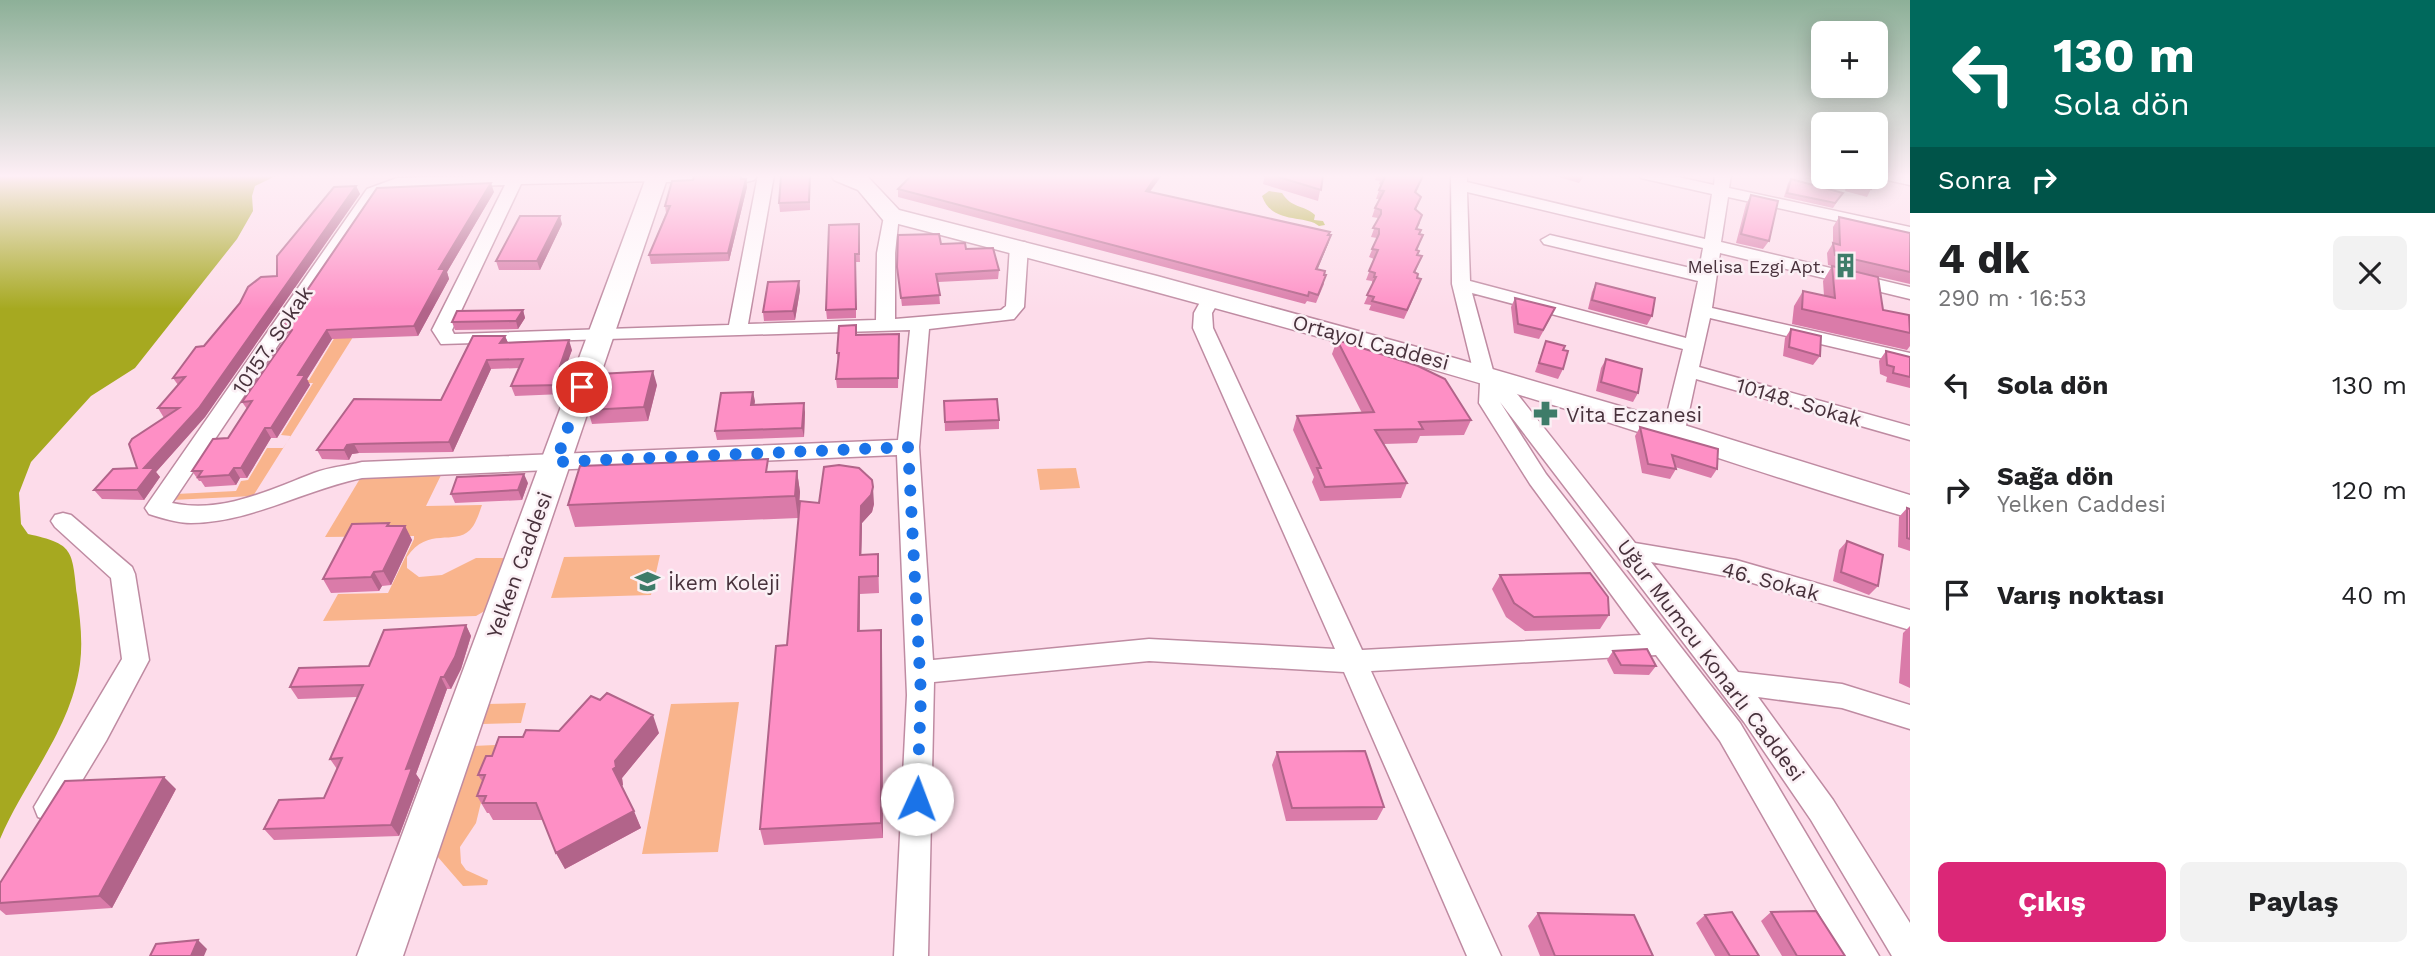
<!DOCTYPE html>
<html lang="tr">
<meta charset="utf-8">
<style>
:root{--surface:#fff;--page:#f2f2f2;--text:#202124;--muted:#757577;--accent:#db2777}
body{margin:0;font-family:"Work Sans",sans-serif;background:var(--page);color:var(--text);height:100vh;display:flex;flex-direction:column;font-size:26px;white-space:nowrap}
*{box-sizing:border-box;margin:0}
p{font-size:23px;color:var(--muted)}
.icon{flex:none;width:38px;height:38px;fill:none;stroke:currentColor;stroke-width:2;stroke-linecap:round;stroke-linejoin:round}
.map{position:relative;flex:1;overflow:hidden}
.drawer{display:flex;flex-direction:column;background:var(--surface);width:525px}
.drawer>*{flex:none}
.banner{background:#00695c;color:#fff;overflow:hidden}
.controls{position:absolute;left:1811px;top:21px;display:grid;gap:14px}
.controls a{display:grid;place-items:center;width:77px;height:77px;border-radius:10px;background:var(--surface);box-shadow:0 4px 18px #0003;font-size:35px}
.pin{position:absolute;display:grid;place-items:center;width:60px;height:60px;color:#fff;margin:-30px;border:4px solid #fff;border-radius:50%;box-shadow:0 2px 7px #0007}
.me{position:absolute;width:77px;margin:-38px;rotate:2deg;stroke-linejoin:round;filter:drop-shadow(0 0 5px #0008)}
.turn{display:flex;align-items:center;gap:24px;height:147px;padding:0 28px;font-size:32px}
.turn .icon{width:91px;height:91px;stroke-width:2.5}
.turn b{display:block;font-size:49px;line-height:60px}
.then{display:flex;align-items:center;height:66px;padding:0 28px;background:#0003;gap:14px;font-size:26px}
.round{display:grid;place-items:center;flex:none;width:74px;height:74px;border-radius:10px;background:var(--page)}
.head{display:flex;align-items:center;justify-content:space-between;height:119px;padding:0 28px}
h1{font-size:42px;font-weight:700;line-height:52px}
.button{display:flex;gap:14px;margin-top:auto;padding:14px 28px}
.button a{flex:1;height:80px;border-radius:10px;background:var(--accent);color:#fff;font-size:28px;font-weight:700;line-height:80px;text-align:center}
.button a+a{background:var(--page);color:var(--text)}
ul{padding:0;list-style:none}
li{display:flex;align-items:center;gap:21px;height:105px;padding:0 28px}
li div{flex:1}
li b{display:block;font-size:26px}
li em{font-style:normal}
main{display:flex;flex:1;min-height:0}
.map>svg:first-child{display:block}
</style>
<main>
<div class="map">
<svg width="1910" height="956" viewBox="0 0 1910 956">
<rect width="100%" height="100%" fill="#fddcea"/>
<path fill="#f9b48c" d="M448,186L253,496L172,500L176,494L236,491L241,481L248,480L267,448H283L291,436L281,435L313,383L267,384L269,381L309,380L341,327Z
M1076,468L1080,488L1040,490L1037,469Z
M443,471L426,506L482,505C479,513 476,524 470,530C454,546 428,526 407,557V568L419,577L442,575L476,558H505L488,609L476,616L323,621L338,594L388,593L414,539V536L325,537L364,472Z
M660,555L651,595L551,598L564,557Z
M739,702L718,852L642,854L671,704Z
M526,703L521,723L482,724L487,704Z
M495,745L476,823L460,847L461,863L466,870L488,880L487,885L463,886L437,856L473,746Z"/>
<path fill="#a6a920" d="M0,175H278L255,186L252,196L253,211L237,239L135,368L91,396L31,462L19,493L21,524L28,534C74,544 72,550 77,595C80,618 83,641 80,664C71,730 25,780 0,839Z
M1269,191L1282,193C1292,209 1303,204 1315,215L1314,220L1323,221L1325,225L1319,226C1306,214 1272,225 1262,196Z"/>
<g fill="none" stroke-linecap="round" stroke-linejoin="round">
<defs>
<path id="street" d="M513,175L666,176L658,181L521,184L452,330L454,334L729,325L758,175H774L748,324L876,320L877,253L885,211L891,210L899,215L895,253V319L1001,310L1006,306L1010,246L1013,242H1025L1028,246L1024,307L1014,319L929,329L919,447L933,660L1149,639L1335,649L1193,328L1194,313L1204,295L1211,293L1220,299L1212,313L1213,328L1362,650L1641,635L1530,484L1479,403L1480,383L1474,374L1452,284L1451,175H1467V182L1705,239L1712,194L1641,178L1639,175H1669L1714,185L1715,175H1731L1729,188L1910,227V237L1728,197L1721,242L1910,287V299L1720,253L1712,308L1910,353V365L1710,318L1699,367L1910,426V440L1696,379L1685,430L1682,435H1666L1663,430L1683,349L1472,293L1494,374L1518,395L1635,543L1736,560L1910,610V630L1736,578L1651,562L1738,672L1842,684L1910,705V729L1842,708L1758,697L1833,800L1910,923V956H1892L1811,820L1744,722L1500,402L1546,474L1740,723L1879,956H1843L1720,741L1656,655L1371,671L1501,956H1467L1344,672L1149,661L934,682L928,956H894L907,695L897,455L362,478C304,490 252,522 191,523C178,523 161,518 149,514L145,508L149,502L367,189L397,178ZM505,185L432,330L441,344L910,330L898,440L362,462C346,466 329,467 314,473C269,490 222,514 172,503L379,195L399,188ZM1467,192L1703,248L1699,270L1550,235L1541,240L1544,244L1698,281L1686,338L1470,281Z
M1876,175H1910V185L1878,178Z
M63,513L71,515L132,567L135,574L149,660L106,741L60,817L49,821L38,817L34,807L122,659L111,578L55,527L51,521L55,515Z"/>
<path id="secondary" d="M647,175H757L754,180L746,182H666L403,956H357Z
M831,175L867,176L899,210L1157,276L1413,346L1668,420L1910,495V518C1779,480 1651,434 1520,395C1309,332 1096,275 883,220L858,190L834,180Z"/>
</defs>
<use href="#street" stroke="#bf8ba2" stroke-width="3"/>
<use href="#secondary" stroke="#bf8ba2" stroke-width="3"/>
<use href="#street" fill="#fff" fill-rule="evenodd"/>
<use href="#secondary" fill="#fff" fill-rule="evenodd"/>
</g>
<path fill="#da7ba9" d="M810,175V210L780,212L779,203Z
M912,175H1162L1150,192L1331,235L1328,244L1317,270L1324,275V284L1316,303L1307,301L1305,304L898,197V189Z
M1265,175H1323L1318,201L1263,184Z
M1377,175H1419V186L1416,193L1421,197L1416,210L1420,223L1417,229L1420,234V243L1417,251L1418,255L1422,256L1415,273L1417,278L1418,288L1404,319L1369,310L1371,305L1364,304L1372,286V281L1366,280L1374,259L1369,257L1377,238L1371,237L1378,218L1372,217L1375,208L1379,199H1376L1381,185L1379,184L1380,181L1375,180Z
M1552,175H1585L1579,183Z
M741,176L742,179H746L747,187L729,261L651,264L649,255L666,213L665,206L693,180Z
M1847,177H1872L1871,189L1867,197L1845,191Z
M1791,179L1843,193L1833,208L1784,197L1788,183Z
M356,186L360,194L205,417L156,472L160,477L144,500L102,499L94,490L137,468L164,418L158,408L178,385L173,378L204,346L240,303L277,276Z
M494,192L447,272L449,279L418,336L332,339L307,379L310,385L277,438H271L247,478H240L236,485L205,487L201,481H199L192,471L228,438L247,409L242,402L289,334L284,324Z
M1751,195L1769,241L1763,249L1736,243L1746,204Z
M1839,217L1910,233V284L1828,265L1827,253L1833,243V227Z
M562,224L540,270H499L496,261Z
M859,224L860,262H856V318L827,319L826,310Z
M941,244L966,249L999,270L998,279L938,282L940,304L902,306L897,267Z
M1832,266L1883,310L1910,317V346L1907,350L1792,324L1794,306L1803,291L1824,296L1823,281Z
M799,281L800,290L795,320L764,321L763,312Z
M1596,283L1652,316L1647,325L1588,309L1592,292Z
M1515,298L1551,317L1539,339L1514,333L1511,307Z
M523,310L525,318L518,329L455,330L452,322Z
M1791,329L1820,356L1813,365L1783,356L1785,338Z
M857,335L899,343L898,388H837L836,379L838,362L837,353Z
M505,336L508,343L572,350L566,365L570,375L563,394L515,396L511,386L519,368L491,369L453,452L359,453L352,454L349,460L322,459L317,450L441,400Z
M1337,340L1471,420L1464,435L1420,436L1417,443L1384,444L1407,483L1401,498L1320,501L1312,482L1314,477L1293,430L1297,416L1362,413L1332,354Z
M1546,341L1563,350V369L1558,379L1535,372Z
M1886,351L1910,357V388L1886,382L1887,377L1880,374L1879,361Z
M1606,359L1638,393L1633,402L1596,391L1601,368Z
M657,385L648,421L592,424L588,410Z
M755,401L754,405L805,412L804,437L717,440L715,431Z
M944,401L999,420V429L945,431Z
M1640,427L1717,469L1711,478L1675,467L1676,469L1670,479L1642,473L1635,436Z
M797,471L800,492L798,518L575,527L568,505Z
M528,483L522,500L455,503L451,494Z
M819,503L874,504L872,512L862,523L861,555L878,554L879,593L860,594V631L882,647L883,838L764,845L760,829L787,645Z
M1907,508L1910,509V551L1898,547L1899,517Z
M389,523L390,526H405L412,540L391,585L382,586L379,591L331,593L323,579Z
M1847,541L1878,586L1869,595L1833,581L1839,550Z
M1500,575L1609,615L1600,629L1525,631L1506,617L1492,589Z
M466,625L471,636L461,669L451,689H447L416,774L420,780L399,836L274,840L264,829L324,798L337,769L330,759L357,697L298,699L290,687L369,666Z
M1910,626V688L1899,683L1903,633Z
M1613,651L1656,666L1649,675L1614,674L1607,660Z
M559,731L659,733L622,778L623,785L622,786L641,828L565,869L556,853L543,820H493L489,813H487L477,796L482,781L478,775L492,756L523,737Z
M1277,752L1384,807L1377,820L1286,821L1272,765Z
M176,789L112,908L6,915L0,910V883Z
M1771,912L1845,956H1782L1761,921Z
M1538,913L1653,956H1540L1528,926Z
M1705,915L1759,956H1715L1696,923Z"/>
<path fill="#b2648a" d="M1157,175H1162L1144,199L1146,191Z
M746,179L747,187L729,261L728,253Z
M491,183L494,192L447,272L449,279L418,336L414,326L439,269Z
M356,186L360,194L205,417L156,472L160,477L144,500L137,490L144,468Z
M560,216L562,224L540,270L537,261Z
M1331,235L1328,244L1314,278L1316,269Z
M799,281L800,290L795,320L793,311Z
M523,310L525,318L518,329L516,321Z
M327,330L332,339L307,379L310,385L277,438L271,428L298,375Z
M505,336L509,345L500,343Z
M569,340L572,350L563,375L560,366Z
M487,360L491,369L453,452L449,442Z
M567,365L570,375L563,394L560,385Z
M653,371L657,385L648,421L644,407Z
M753,392L755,401L753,414L751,405Z
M804,403L805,412L804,437L802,428Z
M265,428L271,438L247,478L241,468Z
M354,444L359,453L352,454L349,460L344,450L347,445Z
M234,468L240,478L236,485L229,475Z
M797,471L800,492L798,518L795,496Z
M524,474L528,483L522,500L518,490Z
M873,487L874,504L872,512L862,523L861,572L860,555L861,506Z
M405,526L412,540L391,585L383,571Z
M374,572L382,586L379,591L371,577Z
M859,577L860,594L859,648L858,631Z
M466,625L471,636L461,669L451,689L444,677Z
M881,630L882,647L883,838L881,823Z
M441,677L447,689L416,774L420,780L399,836L391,825L406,769Z
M653,715L659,733L622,778L623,785L621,786L613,769L615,761Z
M164,777L176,789L112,908L99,896Z
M634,811L641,828L565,869L556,853Z
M198,940L207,949L204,956H191Z"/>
<path fill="#fe8fc5" stroke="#b2648a" stroke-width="2" d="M810,175L809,202L779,203L781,176Z
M912,175H1157L1146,191L1330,232L1328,235H1331L1316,269L1325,271L1324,275H1326L1318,295L1309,292L1308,296L898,189Z
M1272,175H1323L1321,190Z
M1382,175H1419L1422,178L1415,192L1421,197L1415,209L1422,215L1416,229L1421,230L1419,234L1423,235L1416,250L1419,251L1417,255L1422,256L1414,272L1418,274L1417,278L1421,279L1407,310L1372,301L1374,297L1367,295L1376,277H1374L1375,273L1369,271L1378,250L1372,249L1379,234V229L1373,228L1381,214V210L1375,208L1384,191L1379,190L1385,177L1382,176Z
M694,176H741V179H746L728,253L649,255L670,206H665L672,181L693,180Z
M1851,177H1872L1871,189L1850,184Z
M1791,179L1843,193L1835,203L1787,193Z
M491,183L439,269H445L414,326L327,330L298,375H305L271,428H265L241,468H234L229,475L198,477L202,471H192L213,439L228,438L252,401L242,402L292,330L284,324L377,188Z
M356,186L199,408L144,468H154L137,490H94L113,469L137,468L129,444L132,439L179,408H158L185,377L173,378L196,347L204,346L240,303L248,287L261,277L277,276V256L334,187Z
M1751,195L1778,201L1769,241L1741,234Z
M520,216H560L537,261H496Z
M1839,217L1910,233V272L1835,255L1833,243L1840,245Z
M859,224V254H855L856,309L826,310L829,225Z
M939,234L941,244L965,243L966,249L993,248L999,270L936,274L940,295L901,298L897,267L898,235Z
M1832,266L1878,277L1883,310L1909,315L1910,333L1802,309L1803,291L1835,298Z
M799,281L793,311L763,312L768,282Z
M1596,283L1655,298L1652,316L1592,300Z
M1515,298L1555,308L1543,330L1518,324Z
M523,310L516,321L452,322L457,311Z
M856,325V335L899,334L898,378L836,379L839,353H837L839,326Z
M1791,329L1821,336L1820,356L1789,347Z
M473,336H505L500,343L569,340L560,366L567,365L560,385L511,386L523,359L487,360L449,442L354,444L347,445L344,450H317L354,399L441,400Z
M1337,340L1418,366L1445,379L1471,420L1419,422L1423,429L1375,430L1407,483L1325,487L1317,468H1321L1297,416L1374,412Z
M1546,341L1565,346L1563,350L1568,351L1563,369L1539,363Z
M1886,351L1910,357V377L1893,373L1894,367L1887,365Z
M1606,359L1642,369L1638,393L1601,382Z
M653,371L644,407L588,410L599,374Z
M753,392L751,405L804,403L802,428L715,431L721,393Z
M997,399L999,420L945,422L944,401Z
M1640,427L1718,449L1717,469L1672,455L1676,469L1648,464Z
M768,459L766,472L797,471L795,496L568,505L580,466Z
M839,465L859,468L872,480L873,487L871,495L861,506L860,555L878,554V576L859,577L858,631L881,630V823L760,829L776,646L787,645L800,501L819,503L824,467Z
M524,474L518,490L451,494L457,477Z
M1907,508L1910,509V539L1907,538Z
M389,523L387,526H405L383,571L374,572L371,577L323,579L352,524Z
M1847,541L1883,555L1878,586L1841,572Z
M1590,573L1608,597L1609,615L1534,617L1514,603L1500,575Z
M466,625L455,657L444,677H441L406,769L412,768L391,825L264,829L279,800L324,798L342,758L330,759L363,685L290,687L299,668L369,666L384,630Z
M1647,649L1656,666L1621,665L1613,651Z
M607,693L653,715L615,761L616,767L613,769L634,811L556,853L536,803H483L486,796H477L485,775H478L486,756H492L499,737H523L526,730L559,731L591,696L600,700Z
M1365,751L1384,807L1292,808L1277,752Z
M164,777L99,896L0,903V883L65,781Z
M1816,911L1845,956H1797L1771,912Z
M1732,912L1759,956H1730L1705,915Z
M1538,913L1634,915L1653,956H1555Z
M198,940L191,956H150L156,944Z"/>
<linearGradient id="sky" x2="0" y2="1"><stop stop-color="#8db098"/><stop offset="0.57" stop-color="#feeff6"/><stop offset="1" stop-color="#feeff6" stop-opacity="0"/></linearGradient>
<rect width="1910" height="309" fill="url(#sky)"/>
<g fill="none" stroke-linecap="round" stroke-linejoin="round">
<path stroke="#1a73e8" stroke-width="12" stroke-dasharray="0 21.6" d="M582,387L556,462L908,447L921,695L917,799"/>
</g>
<defs>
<symbol id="building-bare" viewBox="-9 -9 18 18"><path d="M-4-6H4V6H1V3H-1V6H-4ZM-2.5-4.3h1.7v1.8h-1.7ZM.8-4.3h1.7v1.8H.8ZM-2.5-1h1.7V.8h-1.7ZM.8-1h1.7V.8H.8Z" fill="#3e7c69" stroke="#fbf0f5" stroke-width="2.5" paint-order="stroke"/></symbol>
<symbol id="pharmacy-bare" viewBox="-9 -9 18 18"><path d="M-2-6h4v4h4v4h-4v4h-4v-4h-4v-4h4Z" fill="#3e7c69" stroke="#fbf0f5" stroke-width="2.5" paint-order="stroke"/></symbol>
<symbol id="school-bare" viewBox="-9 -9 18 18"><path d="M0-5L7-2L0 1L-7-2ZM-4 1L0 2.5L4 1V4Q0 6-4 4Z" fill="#3e7c69" stroke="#fbf0f5" stroke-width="2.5" paint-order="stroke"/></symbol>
</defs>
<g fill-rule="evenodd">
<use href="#building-bare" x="1828" y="248" width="35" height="35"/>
<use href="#pharmacy-bare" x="1528" y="396" width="35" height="35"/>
<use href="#school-bare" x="630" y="564" width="35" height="35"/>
</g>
<g text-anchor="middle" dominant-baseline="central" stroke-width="5" stroke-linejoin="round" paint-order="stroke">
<g font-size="18" fill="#48323c" stroke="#fbf0f5" text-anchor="end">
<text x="1825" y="266">Melisa Ezgi Apt.</text>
</g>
<g font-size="21" fill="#48323c" stroke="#fbf0f5">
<text transform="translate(272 340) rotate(-56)">10157. Sokak</text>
<text transform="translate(1371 342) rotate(15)">Ortayol Caddesi</text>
<text transform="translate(1799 402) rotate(16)">10148. Sokak</text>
<text transform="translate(519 565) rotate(-70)">Yelken Caddesi</text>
<text transform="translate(1771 581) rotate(15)">46. Sokak</text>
<text transform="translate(1711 660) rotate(53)">Uğur Mumcu Konarlı Caddesi</text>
</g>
<g font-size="21" fill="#48323c" stroke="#fbf0f5" text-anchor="start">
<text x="1566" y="414">Vita Eczanesi</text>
<text x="668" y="582">İkem Koleji</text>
</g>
</g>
</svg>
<div class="controls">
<a>+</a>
<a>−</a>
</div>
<div class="pin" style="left:582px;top:387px;background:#d93025"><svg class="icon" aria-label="arrive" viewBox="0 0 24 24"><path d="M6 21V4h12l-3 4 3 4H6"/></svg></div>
<svg class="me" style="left:917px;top:799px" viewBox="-20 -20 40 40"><circle r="19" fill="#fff"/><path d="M0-13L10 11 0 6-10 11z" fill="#1a73e8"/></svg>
</div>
<section class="drawer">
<div class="banner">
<div class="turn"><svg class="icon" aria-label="left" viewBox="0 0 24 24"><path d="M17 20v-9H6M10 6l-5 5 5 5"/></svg><div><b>130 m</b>Sola dön</div></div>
<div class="then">Sonra<svg class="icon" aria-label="right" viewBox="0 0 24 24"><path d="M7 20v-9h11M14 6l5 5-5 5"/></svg></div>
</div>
<div class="head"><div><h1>4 dk</h1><p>290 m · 16:53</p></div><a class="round"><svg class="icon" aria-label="close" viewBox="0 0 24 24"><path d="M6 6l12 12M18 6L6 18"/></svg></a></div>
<ul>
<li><svg class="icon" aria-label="left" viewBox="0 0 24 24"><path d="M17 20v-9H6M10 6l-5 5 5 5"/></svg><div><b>Sola dön</b></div><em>130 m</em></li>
<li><svg class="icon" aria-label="right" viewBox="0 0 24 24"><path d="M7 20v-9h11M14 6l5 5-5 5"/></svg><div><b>Sağa dön</b><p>Yelken Caddesi</p></div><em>120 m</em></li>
<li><svg class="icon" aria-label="arrive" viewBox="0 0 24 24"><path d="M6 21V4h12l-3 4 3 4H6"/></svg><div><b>Varış noktası</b></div><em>40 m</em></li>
</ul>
<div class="button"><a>Çıkış</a><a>Paylaş</a></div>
</section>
</main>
